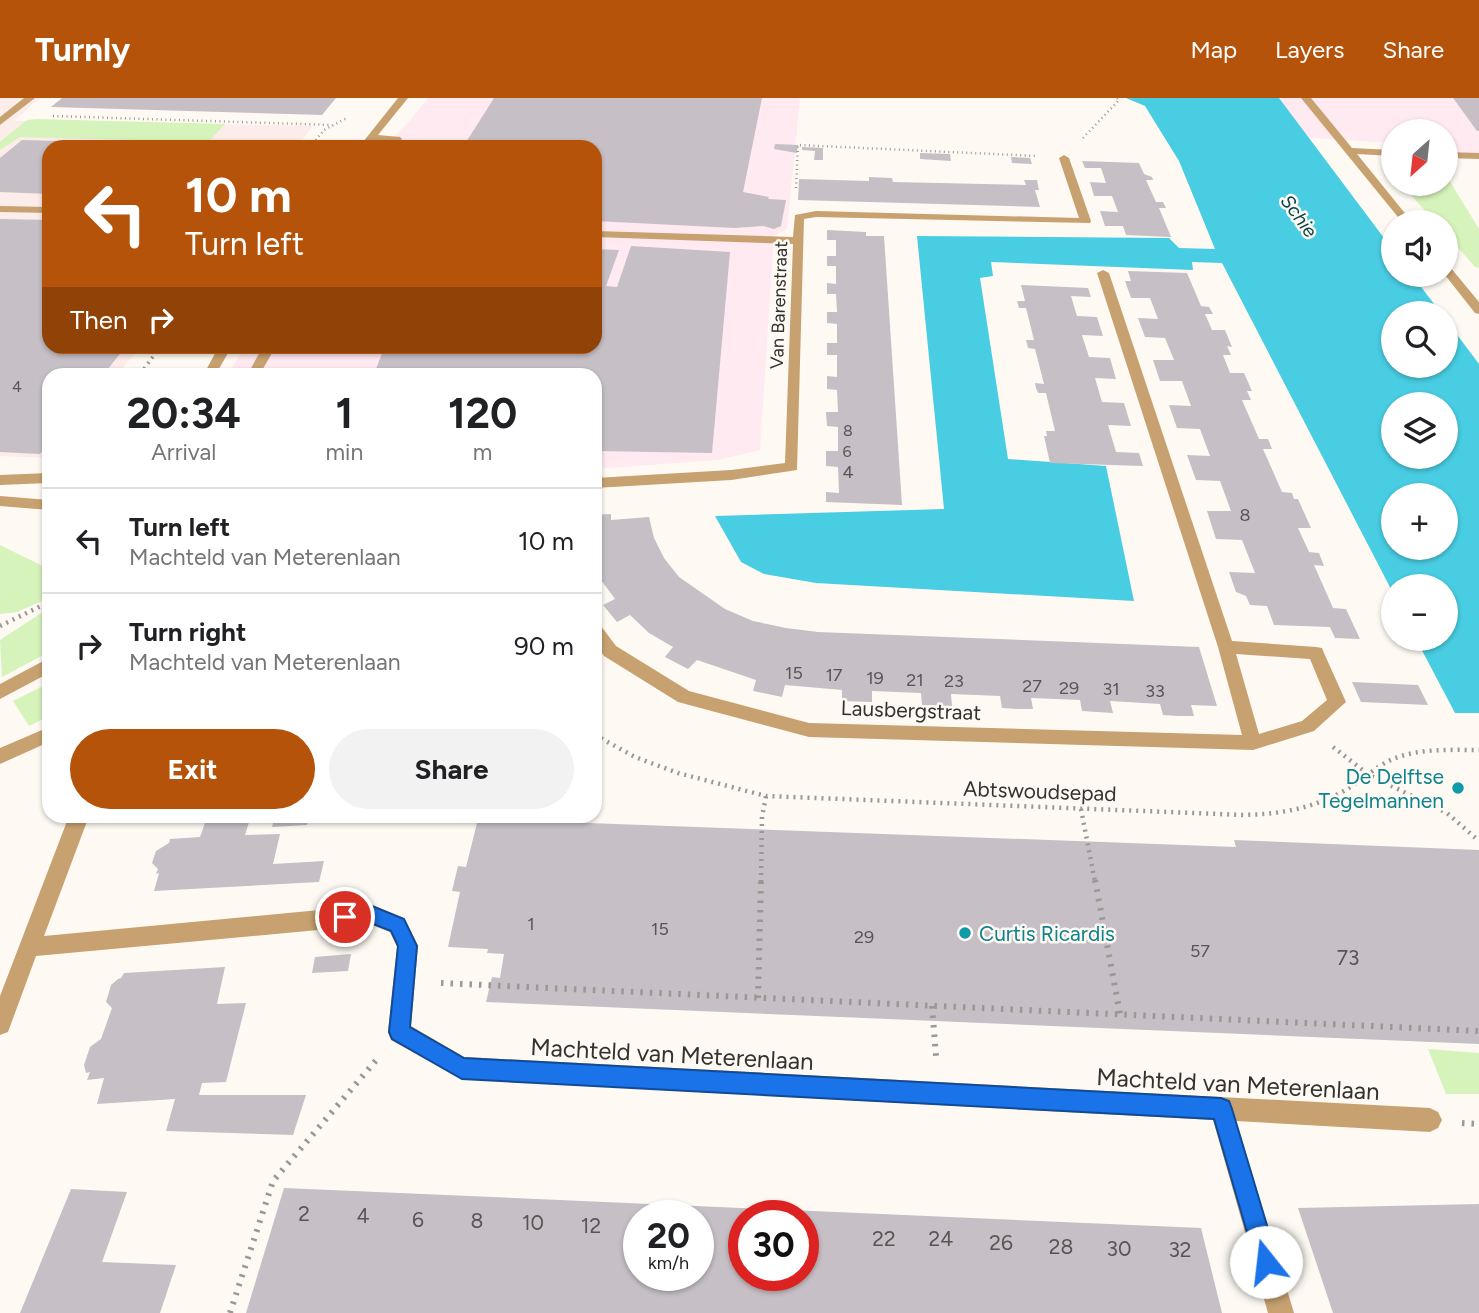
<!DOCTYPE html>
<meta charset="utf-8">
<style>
:root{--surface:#fff;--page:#f2f2f2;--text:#202124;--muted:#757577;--line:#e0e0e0;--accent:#b45309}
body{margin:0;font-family:Figtree,sans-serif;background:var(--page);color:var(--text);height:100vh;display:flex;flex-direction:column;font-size:26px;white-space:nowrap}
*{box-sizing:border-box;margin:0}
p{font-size:23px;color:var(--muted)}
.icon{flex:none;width:38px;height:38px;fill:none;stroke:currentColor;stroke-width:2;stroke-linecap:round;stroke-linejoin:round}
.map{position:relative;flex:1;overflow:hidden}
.panel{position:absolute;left:42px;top:270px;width:560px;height:455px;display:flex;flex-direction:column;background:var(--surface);border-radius:21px;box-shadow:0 2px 5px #0004}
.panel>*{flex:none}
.top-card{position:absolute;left:42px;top:42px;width:560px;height:214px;border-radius:21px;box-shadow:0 2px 5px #0004;background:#b45309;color:#fff;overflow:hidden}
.needle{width:46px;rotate:207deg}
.fabs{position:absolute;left:1381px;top:21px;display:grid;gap:14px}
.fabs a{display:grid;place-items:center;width:77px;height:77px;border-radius:50%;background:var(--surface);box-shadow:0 2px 5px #0004;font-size:35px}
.speed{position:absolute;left:623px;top:1102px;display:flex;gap:14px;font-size:35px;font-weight:700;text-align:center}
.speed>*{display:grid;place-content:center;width:91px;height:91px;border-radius:50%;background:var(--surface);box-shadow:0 2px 5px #0004;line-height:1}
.speed small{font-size:18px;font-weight:400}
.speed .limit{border:10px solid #d22;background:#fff;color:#111}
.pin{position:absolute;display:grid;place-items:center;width:60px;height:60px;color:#fff;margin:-30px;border:4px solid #fff;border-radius:50%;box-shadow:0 2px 7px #0007}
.me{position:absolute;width:77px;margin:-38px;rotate:344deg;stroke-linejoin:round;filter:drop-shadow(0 0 5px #0008)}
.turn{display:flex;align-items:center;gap:24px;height:147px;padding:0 28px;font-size:32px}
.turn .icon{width:91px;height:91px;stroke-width:2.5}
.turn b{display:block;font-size:49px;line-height:60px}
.then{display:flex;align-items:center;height:66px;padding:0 28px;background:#0003;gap:14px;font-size:26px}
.eta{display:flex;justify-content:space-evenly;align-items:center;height:119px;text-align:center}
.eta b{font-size:42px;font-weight:700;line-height:49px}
.button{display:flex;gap:14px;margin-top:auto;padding:14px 28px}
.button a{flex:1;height:80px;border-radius:42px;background:var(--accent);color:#fff;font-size:28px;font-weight:700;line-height:80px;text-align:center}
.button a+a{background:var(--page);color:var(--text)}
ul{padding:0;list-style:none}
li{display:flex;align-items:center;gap:21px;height:105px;padding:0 28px;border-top:2px solid var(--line)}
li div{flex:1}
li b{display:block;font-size:26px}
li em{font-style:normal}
header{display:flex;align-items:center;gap:42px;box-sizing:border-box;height:98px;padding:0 35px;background:var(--accent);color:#fff}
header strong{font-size:33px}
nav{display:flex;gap:38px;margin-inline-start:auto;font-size:24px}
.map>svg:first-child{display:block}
</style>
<header>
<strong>Turnly</strong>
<nav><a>Map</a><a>Layers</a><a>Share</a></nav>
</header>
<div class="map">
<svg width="1479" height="1215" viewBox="0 0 1479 1215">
<rect width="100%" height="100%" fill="#fefaf3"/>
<path fill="#ffeaf1" d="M428,0H800L787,131L774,138L760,352L718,362L595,371V276H228L244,249L595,248V49H382L408,25Z
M1170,0H1479V56L1446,53V33H1393V45L1195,32Z"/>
<path fill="#fcecea" d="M0,0H40L14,23L313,28L297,49H49V248L140,249L118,276H49V360L0,358Z"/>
<path fill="#d6f3bb" d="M36,21L225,26L204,49H167L171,43L20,39L0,52V44L27,22Z
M1446,77L1479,131V170L1475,169L1446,136V124H1435L1401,86H1446Z
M0,447L49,471V500L17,514L0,516Z
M49,510V554L2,579L0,542Z
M49,585V618L29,628L13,603Z
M1428,951L1479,955V996H1446Z"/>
<path fill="#48cde2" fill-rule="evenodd" d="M1126,0H1279L1393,152V177H1412L1441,215H1393V268H1446V222L1479,266V615H1455L1416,541H1446V488H1393V495L1222,165L1192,164L1193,172L991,164L993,178L980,180L1008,361L1106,368L1134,503L816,485L764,476L741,464L715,418L944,411L917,138L1169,140L1179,150L1215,151L1179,63L1145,8ZM1393,306H1446V359H1393ZM1393,397H1446V450H1393Z"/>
<path fill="#c6bfc5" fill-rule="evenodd" d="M62,0H336L322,17L51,9Z
M494,0H762L743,94L769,99L768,101L786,102L781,128L774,131L763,128L735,130L595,123V49H463Z
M1453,0H1479V33H1477Z
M22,42L165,46L161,49H49V96L0,94V60Z
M775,46L798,47L797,55L774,51Z
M802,49L823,50V62H814L815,53L802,52Z
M920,55L950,56L951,63L920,61Z
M1011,59L1030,60L1032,66L1012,65Z
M1082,63L1139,65L1144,76L1152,79L1153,82H1146L1156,104H1163L1166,110H1159L1171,139L1126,137L1123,128H1105L1100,113L1118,114L1112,98H1094L1090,84L1106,85L1101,70H1085Z
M869,79L892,80L893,84L1026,87L1024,82H1037L1039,92H1035L1040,109L798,102L799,81L869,83Z
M0,121L49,122V248H126L104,276H49V345L40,356L0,354Z
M827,132L866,134V138H884L902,407L826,404V394L839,395L838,369L826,368V353H838V329L827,328L826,314H838L837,292L827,291V278L837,279V257H827V245H837V226L827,225V214H837L836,196H827V185L836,186V168H827V158H836V142H827Z
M631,148L730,154L712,355L595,353V276H374L385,248H595V151L619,152L606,188L617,189Z
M1128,173L1187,175L1201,208L1209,209L1213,216H1205L1212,232H1225L1232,249L1227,248L1231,257H1223L1230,275H1244L1252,293H1247L1251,302H1242L1259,341H1268L1272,351H1263L1282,394L1292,395L1294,401H1298L1311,430H1298L1309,454L1319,455L1324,468L1314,467L1326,494L1333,510L1346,511L1360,541L1335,540L1330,529L1274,527L1267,508L1250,507L1246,498L1236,494L1229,474L1255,475L1242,442L1216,441L1207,413H1231L1220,383L1196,382L1187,357L1210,358L1200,331L1177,330L1169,307L1191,308L1182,283H1160L1153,262H1174L1165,240L1145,239L1138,220L1158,221L1150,200H1131L1125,183H1131Z
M1021,187L1088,190L1091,199L1071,198L1077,218L1097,219L1103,238L1082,237L1089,259L1110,260L1116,281L1095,280L1102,304L1124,305L1131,328L1108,327L1116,354L1139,355L1143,368L1050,365L1044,338H1047L1046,333H1055L1046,295H1038L1036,290L1035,285L1044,286L1035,251L1028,250L1026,242H1034L1026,210H1019L1017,203H1025Z
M611,416V422L649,419L654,440L664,460L679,479L725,511L753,523L786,530L818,534L1199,549L1217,608L1191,607L1194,618H1178L1163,617L1160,606L1110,603L1113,615L1082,613L1080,602L1031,600L1033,611H1018L1002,610L1000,598L951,596L952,608L922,607L921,595L872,593V604L842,603V592L785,587L782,599L753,593L756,582L697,562L688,571L665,559L673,549L649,535L630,517L617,524L603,507L615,501L601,482L595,468V417Z
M1352,584L1418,587L1428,607L1361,604Z
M179,718H263L250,721L245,737L280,736L273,766L324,763L319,784L154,793L159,775L156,776L158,771L152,765L156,753L169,745L170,741L200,739L206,722L176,724Z
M275,718H309L307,727L272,729Z
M478,721L1236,749L1234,742L1479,752V946L486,904L492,879L500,880L504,856L487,855L488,851L448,849L460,794L452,793L458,768L466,769Z
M351,856L348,873L312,875L315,859Z
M225,869L217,906L246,905L226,984L202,985L199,997H306L293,1037L166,1033L175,1001L97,1006L104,980L87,982L90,974L86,975L84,967L90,949L101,941L112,910L106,904L111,887L118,881L121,880L124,875Z
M284,1090L1201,1130L1222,1215H246ZM639,1118H698V1178H639ZM744,1118H803V1178H744Z
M71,1091L127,1094L102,1164L176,1167L160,1215H20Z
M1479,1106V1215H1333L1298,1110Z"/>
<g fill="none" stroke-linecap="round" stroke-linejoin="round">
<path stroke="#9b9893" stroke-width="2.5" stroke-dasharray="1 3.5" stroke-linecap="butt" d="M53,18L332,27
M1083,40L1119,2L1117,0
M310,49L324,32L347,20
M796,90L798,47L1037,58"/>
<path stroke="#9b9893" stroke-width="3.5" stroke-dasharray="2 4.5" stroke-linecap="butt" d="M140,276L161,248"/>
<path stroke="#9b9893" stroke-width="4.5" stroke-dasharray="2 5" stroke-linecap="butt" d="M0,528L49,504
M595,637L635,659L678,675L766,698L1244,717C1284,716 1319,709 1352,688C1366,679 1378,667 1393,661C1420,650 1450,652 1479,652
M1333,649L1369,677L1447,715L1479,743
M1081,711L1095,784
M761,784L762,719L766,698"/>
<path stroke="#9b9893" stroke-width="6" stroke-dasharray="2.5 7" stroke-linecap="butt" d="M1095,782L1120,916
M441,885L1479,933
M758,900L761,782
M932,908L936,958
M1462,1025L1479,1026
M230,1215L273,1083L378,960"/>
<path fill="#c7a170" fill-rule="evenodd" d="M24,0H35L0,27V19Z
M398,0H408L378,37L400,39L402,41L396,49H386L390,44L374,43L369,49H359Z
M1301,0H1311L1352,50L1393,52V58L1357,56L1412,124H1402Z
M1446,54L1479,55V61L1446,60Z
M1064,57L1069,60L1091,123L1090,125L816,119L804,121L797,372L731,382L595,390V380L731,372L785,365L793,146L595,139V133L793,139L795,117L816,113L1079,120L1059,60Z
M0,108L49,109V115L0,114Z
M1446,168L1450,169L1479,204V216L1475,215L1445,177Z
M1103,172L1109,175L1232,543L1316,549L1322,550L1324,555L1346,604L1314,633L1253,652L809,639L678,604L604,558L595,545V526L601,528L616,548L689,593L809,625L1242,637L1218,549L1097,175ZM1236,556L1310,561L1327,602L1302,623L1259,636Z
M219,248H232L216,276H204Z
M263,248H276L260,276H248Z
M49,375V385L0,387V377Z
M0,398L49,402V412L0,408Z
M49,560V575L0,601V586Z
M49,629V644L0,666V650Z
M69,718H89L44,838L372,807L404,820L418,848L411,928L464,959L1430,1010L1438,1014L1442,1022L1438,1030L1430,1034L1236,1023L1294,1215H1268L1213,1022L462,981L391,942L388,934L397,849L390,834L372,827L36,858L8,934L0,937V898Z"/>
</g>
<path fill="#1a73e8" stroke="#114b97" stroke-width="2" d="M372,808L404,821L417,848L410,929L464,960L1221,1000L1229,1003L1232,1011L1278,1164L1274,1172L1266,1175L1258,1172L1214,1021L462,981L392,941L389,934L398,848L391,833L371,825L345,828L339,825L336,819L339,813Z"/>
<g fill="#0f9aa8" stroke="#fefaf3" stroke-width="2.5">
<circle cx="1458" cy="690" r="7"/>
<circle cx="965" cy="835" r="7"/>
</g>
<g text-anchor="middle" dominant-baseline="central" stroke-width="5" stroke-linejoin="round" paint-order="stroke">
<g font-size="16" fill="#585555">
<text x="17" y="288">4</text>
<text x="848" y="332">8</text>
<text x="847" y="353">6</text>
</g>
<g font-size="18" fill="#343230" stroke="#fefaf3">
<text transform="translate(779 207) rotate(-88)">Van Barenstraat</text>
</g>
<g font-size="18" fill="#585555">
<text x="848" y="374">4</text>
<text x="1245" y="417">8</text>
<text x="794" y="575">15</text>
<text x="834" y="577">17</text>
<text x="875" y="580">19</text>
<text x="915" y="582">21</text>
<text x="954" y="583">23</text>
<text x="1032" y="588">27</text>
<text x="1069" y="590">29</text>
<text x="1111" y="591">31</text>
<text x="1155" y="593">33</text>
<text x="531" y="826">1</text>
<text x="660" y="831">15</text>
<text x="864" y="839">29</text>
<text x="1200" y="853">57</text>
</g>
<g font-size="19" font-style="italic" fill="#07444d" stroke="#fefaf3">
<text transform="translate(1299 118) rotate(54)">Schie</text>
</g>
<g font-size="21" fill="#343230" stroke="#fefaf3">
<text transform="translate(911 612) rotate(2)">Lausbergstraat</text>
<text transform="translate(1040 693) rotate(2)">Abtswoudsepad</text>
</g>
<g font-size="21" fill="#0d838f" stroke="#fefaf3" text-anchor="end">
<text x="1444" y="678">De Delftse<tspan x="1444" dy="24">Tegelmannen</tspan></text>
<text x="979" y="835" text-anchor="start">Curtis Ricardis</text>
</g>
<g font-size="21" fill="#585555">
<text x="1348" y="859">73</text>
<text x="304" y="1115">2</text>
<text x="363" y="1117">4</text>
<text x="418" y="1121">6</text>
<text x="477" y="1122">8</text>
<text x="533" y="1124">10</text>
<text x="591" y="1127">12</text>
<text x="884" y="1140">22</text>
<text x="941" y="1140">24</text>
<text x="1001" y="1144">26</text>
<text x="1061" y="1148">28</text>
<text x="1119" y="1150">30</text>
<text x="1180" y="1151">32</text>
</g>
<g font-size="24" fill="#343230" stroke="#fefaf3">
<text transform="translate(672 956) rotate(3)">Machteld van Meterenlaan</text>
<text transform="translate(1238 986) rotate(3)">Machteld van Meterenlaan</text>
</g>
</g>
</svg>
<div class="fabs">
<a><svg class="needle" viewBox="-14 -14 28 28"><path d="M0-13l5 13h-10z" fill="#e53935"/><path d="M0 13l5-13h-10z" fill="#757577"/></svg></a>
<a><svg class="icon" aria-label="sound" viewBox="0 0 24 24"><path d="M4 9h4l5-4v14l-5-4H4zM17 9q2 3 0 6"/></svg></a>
<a><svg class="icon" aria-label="search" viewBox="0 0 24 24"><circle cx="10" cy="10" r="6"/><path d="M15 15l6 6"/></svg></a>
<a><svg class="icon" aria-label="layers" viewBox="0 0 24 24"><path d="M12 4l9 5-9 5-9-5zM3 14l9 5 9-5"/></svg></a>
<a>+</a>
<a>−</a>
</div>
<div class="speed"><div>20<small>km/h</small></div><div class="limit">30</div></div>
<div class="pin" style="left:345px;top:819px;background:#d93025"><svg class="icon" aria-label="arrive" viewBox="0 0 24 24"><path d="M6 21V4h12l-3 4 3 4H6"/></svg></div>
<svg class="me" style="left:1266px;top:1164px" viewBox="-20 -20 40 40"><circle r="19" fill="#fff"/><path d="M0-13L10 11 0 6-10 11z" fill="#1a73e8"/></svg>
<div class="top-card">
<div class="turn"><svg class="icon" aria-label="left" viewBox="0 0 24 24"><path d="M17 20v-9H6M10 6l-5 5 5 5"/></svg><div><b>10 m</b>Turn left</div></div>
<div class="then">Then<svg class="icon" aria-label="right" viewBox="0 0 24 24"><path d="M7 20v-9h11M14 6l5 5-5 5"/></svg></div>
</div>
<section class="panel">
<div class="eta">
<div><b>20:34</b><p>Arrival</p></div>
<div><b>1</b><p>min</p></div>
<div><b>120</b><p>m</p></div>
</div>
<ul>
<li><svg class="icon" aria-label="left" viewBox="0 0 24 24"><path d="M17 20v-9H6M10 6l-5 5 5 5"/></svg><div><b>Turn left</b><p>Machteld van Meterenlaan</p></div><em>10 m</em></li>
<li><svg class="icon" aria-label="right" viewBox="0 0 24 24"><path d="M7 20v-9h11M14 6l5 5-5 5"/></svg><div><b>Turn right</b><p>Machteld van Meterenlaan</p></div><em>90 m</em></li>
</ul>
<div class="button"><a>Exit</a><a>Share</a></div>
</section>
</div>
